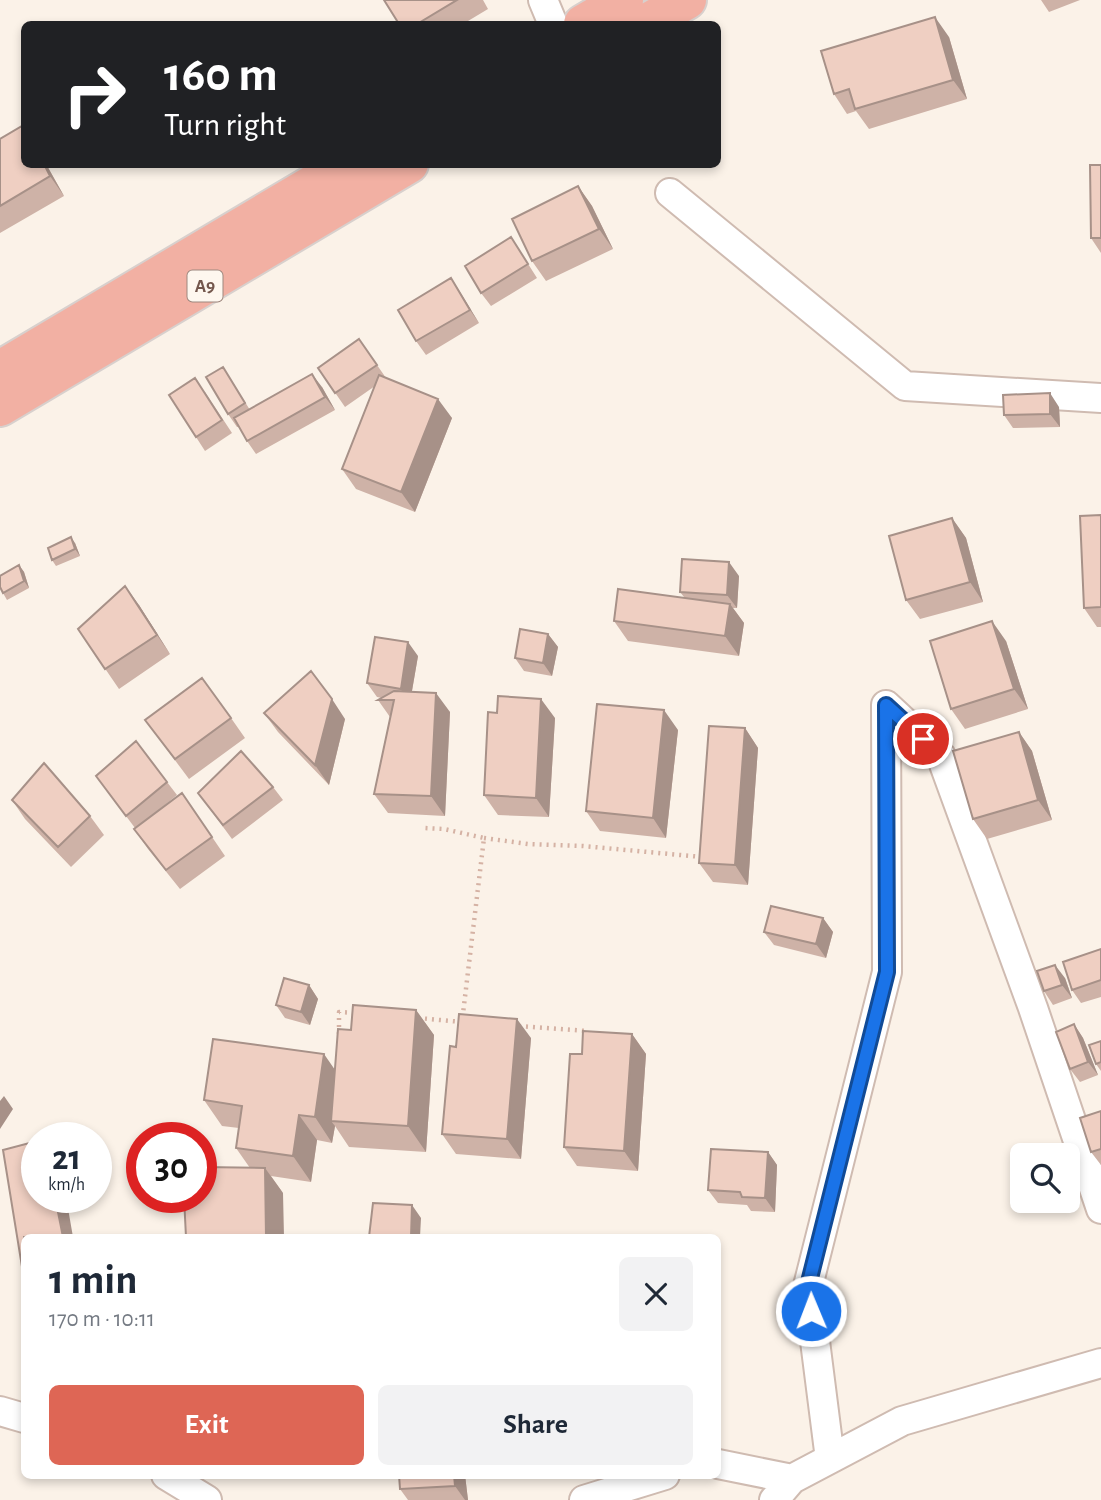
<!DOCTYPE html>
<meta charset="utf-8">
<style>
:root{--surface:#fff;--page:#f2f2f3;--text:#1f2937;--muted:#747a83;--accent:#de6655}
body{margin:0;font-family:"Alegreya Sans",sans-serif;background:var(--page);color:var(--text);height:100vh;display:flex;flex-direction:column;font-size:26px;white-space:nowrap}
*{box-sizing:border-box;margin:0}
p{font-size:23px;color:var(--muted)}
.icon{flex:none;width:38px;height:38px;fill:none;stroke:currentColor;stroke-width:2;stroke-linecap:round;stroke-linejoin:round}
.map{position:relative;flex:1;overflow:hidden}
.sheet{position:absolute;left:21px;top:1234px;width:700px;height:245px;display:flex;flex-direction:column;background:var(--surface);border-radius:10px;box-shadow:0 4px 10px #0003}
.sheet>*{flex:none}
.top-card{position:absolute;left:21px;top:21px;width:700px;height:147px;border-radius:10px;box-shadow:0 4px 10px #0003;background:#202124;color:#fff;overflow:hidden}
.tools{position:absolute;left:1010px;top:1143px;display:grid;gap:14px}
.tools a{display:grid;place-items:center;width:70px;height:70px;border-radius:10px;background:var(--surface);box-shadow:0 4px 10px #0003;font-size:35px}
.speed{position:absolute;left:21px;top:1122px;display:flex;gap:14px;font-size:35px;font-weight:700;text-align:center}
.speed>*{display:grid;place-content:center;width:91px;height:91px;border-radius:50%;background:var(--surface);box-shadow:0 4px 10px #0003;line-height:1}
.speed small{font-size:18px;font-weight:400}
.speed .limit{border:10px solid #d22;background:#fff;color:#111}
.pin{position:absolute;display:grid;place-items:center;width:60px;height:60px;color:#fff;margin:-30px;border:4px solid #fff;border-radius:50%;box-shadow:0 2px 7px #0007}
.me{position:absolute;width:77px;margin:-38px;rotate:359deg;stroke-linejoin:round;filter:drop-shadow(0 0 5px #0008)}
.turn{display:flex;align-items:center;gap:24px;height:147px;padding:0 28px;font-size:32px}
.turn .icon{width:91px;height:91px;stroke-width:2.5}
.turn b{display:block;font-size:49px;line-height:60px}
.round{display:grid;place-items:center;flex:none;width:74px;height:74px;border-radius:10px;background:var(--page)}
.overview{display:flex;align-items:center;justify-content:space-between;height:119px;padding:0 28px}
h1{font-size:42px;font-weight:700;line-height:52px}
.cta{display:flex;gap:14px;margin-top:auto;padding:14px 28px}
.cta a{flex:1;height:80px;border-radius:10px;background:var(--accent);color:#fff;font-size:28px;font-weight:700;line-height:80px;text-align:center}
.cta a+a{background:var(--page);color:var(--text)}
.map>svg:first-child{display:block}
</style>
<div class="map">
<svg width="1101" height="1500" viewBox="0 0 1101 1500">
<rect width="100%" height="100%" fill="#fbf2e8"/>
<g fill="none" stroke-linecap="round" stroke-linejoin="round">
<defs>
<path id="street" d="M543,0L553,24
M670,193L905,386L1101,398
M886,705L941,756L1033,1008L1101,1209
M0,1411L24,1418
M830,1459L808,1286L887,972L886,705
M718,1464L792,1479
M166,1475L207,1500
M584,1500L665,1475
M774,1500L792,1479L902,1421L1101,1363"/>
<path id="highway" d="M583,24L624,0
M645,24L687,0
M0,370L347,164
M0,407L409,164"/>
</defs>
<use href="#street" stroke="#cfbbb1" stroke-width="32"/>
<use href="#highway" stroke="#d8d0cd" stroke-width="42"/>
<path stroke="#d5b2a4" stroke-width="4.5" stroke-dasharray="2 5" stroke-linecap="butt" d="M484,838L528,844L583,846L702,857
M418,1018L462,1022L484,838L444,829L424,828
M519,1026L587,1031
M339,1034V1012L357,1013"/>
<use href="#street" stroke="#fff" stroke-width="28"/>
<use href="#highway" stroke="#f2b0a3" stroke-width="38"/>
</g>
<path fill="#ceb2a7" d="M384,0H483L488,9L463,24H399Z
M1041,0H1080L1049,12Z
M949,37L967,99L869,129L856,111L847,114L834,94Z
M0,139L24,164H46L64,196L0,233Z
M1101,165V253L1091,238Z
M578,186L592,206L613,249L546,281L532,261Z
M511,237L537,278L491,306L481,293Z
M451,278L479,323L426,355L416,341Z
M359,339L386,378L452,418L415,512L356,489L342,469L375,386L345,407L318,368Z
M223,367L250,410L322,387L335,410L256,454L247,441L239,427H237L228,414Z
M205,392L232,433L205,451L196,437Z
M1059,407L1060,427L1013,428L1004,415Z
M1101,515V627H1097L1084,608Z
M952,518L966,538L983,602L920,619L906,600Z
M75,543L80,556L56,566L52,560Z
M19,565L24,572L29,588L7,600L3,593Z
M739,576L737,608H733L744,623L739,656L628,641L614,621L684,597L680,592Z
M139,605L170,654L119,689L78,629Z
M548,634L558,647L552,676L524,671L515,658Z
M1006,641L1028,709L965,729L951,709Z
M418,656L412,691L450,712L445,816L388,813L374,794L390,717L378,700L382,698L377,697L367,683Z
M264,713L345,719L329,785L278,732Z
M497,713L555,718L549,817L498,815L484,795Z
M231,718L245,738L189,779L145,720Z
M745,728L758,748L748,885L713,882L699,863Z
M678,730L666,838L600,831L586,811Z
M1019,732L1032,751L1052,820L987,839L973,819Z
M96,776L167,782L177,795L154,814L182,793L225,856L180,889L148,849L134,829L135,828Z
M273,787L283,800L232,839L198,793Z
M12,800L90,816L104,835L71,867L25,819Z
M823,918L833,932L826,958L774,945L764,932Z
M1101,949V997L1081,1003L1072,990Z
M1065,978L1072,998L1053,1005L1044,991Z
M309,985L318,999L310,1025L285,1018L276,1005Z
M416,1010L434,1035L426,1152L349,1147L335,1126L332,1143L317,1140L311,1182L271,1176L283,1193L250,1168L236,1148L239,1128L222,1126L204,1100L335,1070L351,1030Z
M1074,1024L1083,1038L1098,1075L1080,1082L1070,1069Z
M632,1034L646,1054L638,1171L577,1166L564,1147L582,1054Z
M531,1038L521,1159L456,1154L442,1134L456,1047Z
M1101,1041V1071L1096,1064Z
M1101,1111V1165L1091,1152Z
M768,1152L777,1165L775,1212L751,1211L747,1205L718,1203L708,1190Z
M399,1475H465L468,1500H408L400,1489Z"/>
<path fill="#a79188" d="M935,17L949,37L967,99L953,80Z
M44,164H46L64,196L50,176Z
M578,186L592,206L613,249L599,229Z
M451,278L460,292L479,323L470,310Z
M312,374L322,387L335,410L325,397Z
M1050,393L1059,407L1060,427L1050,414Z
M438,399L452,418L415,512L401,492Z
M952,518L966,538L983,602L970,582Z
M71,537L75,543L80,556L75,549Z
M729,562L739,576L737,608L727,595Z
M19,565L24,572L29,588L24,581Z
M125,586L139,605L170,654L157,635Z
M730,604L744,623L739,656L725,636Z
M992,621L1006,641L1028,709L1014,689Z
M548,634L558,647L552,676L543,663Z
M408,642L418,656L410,702L401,689Z
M436,693L450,712L445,816L431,796Z
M332,699L345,719L329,785L315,765Z
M541,699L555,718L549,817L536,798Z
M664,710L678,730L666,838L653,818Z
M745,728L758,748L748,885L735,865Z
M1019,732L1032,751L1052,820L1038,800Z
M823,918L833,932L826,958L816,944Z
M1055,965L1065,978L1072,998L1062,985Z
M309,985L318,999L310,1025L301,1012Z
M416,1010L434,1035L426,1152L408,1126Z
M517,1019L531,1038L521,1159L507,1139Z
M1074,1024L1083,1038L1098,1075L1088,1062Z
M632,1034L646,1054L638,1171L624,1151Z
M324,1054L342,1080L331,1121L335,1126L332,1143L315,1117Z
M4,1096L13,1109L0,1129V1101Z
M299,1115L317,1140L311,1182L293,1156Z
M768,1152L777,1165L775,1212L765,1198Z
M265,1168L283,1193L284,1237H266Z
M55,1197H66L73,1237H63Z
M412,1205L421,1218L420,1237H411Z
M454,1475H465L468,1500H465L455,1486Z"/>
<path fill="#efcfc2" stroke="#a79188" stroke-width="2" d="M384,0H457L417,24H399Z
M935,17L953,80L855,109L849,89L834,94L821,51Z
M22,126L24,131V164H44L50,176L0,206V139Z
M1090,165H1101V238H1091Z
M578,186L599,229L532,261L512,219Z
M511,237L528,264L481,293L465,266Z
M451,278L470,310L416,341L398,310Z
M359,339L377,365L335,393L318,368Z
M223,367L245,403L228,414L206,377Z
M312,374L325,397L247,441L234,418Z
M379,375L438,399L401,492L342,469Z
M195,378L222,420L196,437L169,395Z
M1050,393V414L1004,415L1003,395Z
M1101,515V607L1084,608L1080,516Z
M952,518L970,582L906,600L889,536Z
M71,537L75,549L52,560L48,548Z
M682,559L729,562L727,595L680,592Z
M19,565L24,581L3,593L0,587V576Z
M125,586L157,635L105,669L78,629Z
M618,589L730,604L725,636L614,621Z
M992,621L1014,689L951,709L930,641Z
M520,629L548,634L543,663L515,658Z
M375,637L408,642L401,689L367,683Z
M311,671L332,699L315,765L264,713Z
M202,678L231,718L175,759L145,720Z
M394,691L436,693L431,796L374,794L394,700H378Z
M498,696L541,699L536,798L484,795L488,712L497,713Z
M597,704L664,710L653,818L586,811Z
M709,726L745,728L735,865L699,863Z
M1019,732L1038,800L973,819L953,751Z
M136,741L167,782L126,816L96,776Z
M241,751L273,787L223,825L198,793Z
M44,763L90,816L58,847L12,800Z
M182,793L212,837L166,870L134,829Z
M771,906L823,918L816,944L764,932Z
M1101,949V980L1072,990L1063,962Z
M1055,965L1062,985L1044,991L1037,971Z
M284,978L309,985L301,1012L276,1005Z
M353,1005L416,1010L408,1126L331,1121L338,1029L351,1030Z
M459,1014L517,1019L507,1139L442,1134L450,1046L456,1047Z
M1074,1024L1088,1062L1070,1069L1056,1032Z
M583,1031L632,1034L624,1151L564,1147L570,1054H582Z
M213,1039L324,1054L315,1117L299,1115L293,1156L236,1148L242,1106L204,1100Z
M1101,1041V1062L1096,1064L1089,1045Z
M1101,1111V1149L1091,1152L1080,1118Z
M37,1141V1197H55L63,1237H24V1279L3,1150Z
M711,1149L768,1152L765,1198L742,1197L740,1192L708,1190Z
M201,1167L265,1168L266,1237H186L184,1197H201Z
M373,1203L412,1205L411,1237H369Z
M399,1475H454L455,1486L400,1489Z"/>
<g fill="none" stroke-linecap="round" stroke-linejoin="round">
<defs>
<path id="route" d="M811,1311L808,1286L887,972L886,705L923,739"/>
</defs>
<use href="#route" stroke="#114b97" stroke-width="18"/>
<use href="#route" stroke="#1a73e8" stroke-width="12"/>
</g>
<g text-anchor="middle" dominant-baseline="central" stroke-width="5" stroke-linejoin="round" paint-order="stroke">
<rect fill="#fef7ef" stroke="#9d877e" stroke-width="2" x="187.5" y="270.5" width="35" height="31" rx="5"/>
<g font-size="19" font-weight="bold" fill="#74574d">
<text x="205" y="286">A9</text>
</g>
</g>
</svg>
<div class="tools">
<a><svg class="icon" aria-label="search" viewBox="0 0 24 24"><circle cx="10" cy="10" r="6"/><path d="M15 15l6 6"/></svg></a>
</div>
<div class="speed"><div>21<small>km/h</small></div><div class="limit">30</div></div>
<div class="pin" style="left:923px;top:739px;background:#d93025"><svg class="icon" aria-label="arrive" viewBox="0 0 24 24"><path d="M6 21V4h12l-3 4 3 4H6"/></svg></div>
<svg class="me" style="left:811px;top:1311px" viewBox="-20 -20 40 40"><circle r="17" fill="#1a73e8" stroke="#fff" stroke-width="3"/><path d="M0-11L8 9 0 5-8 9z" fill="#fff"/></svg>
<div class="top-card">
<div class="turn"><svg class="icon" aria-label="right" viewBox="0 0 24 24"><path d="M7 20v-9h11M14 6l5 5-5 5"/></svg><div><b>160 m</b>Turn right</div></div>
</div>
<section class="sheet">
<div class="overview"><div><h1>1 min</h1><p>170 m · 10:11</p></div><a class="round"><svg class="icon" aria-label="close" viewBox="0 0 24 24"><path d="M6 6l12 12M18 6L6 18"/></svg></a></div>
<div class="cta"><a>Exit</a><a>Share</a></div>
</section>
</div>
